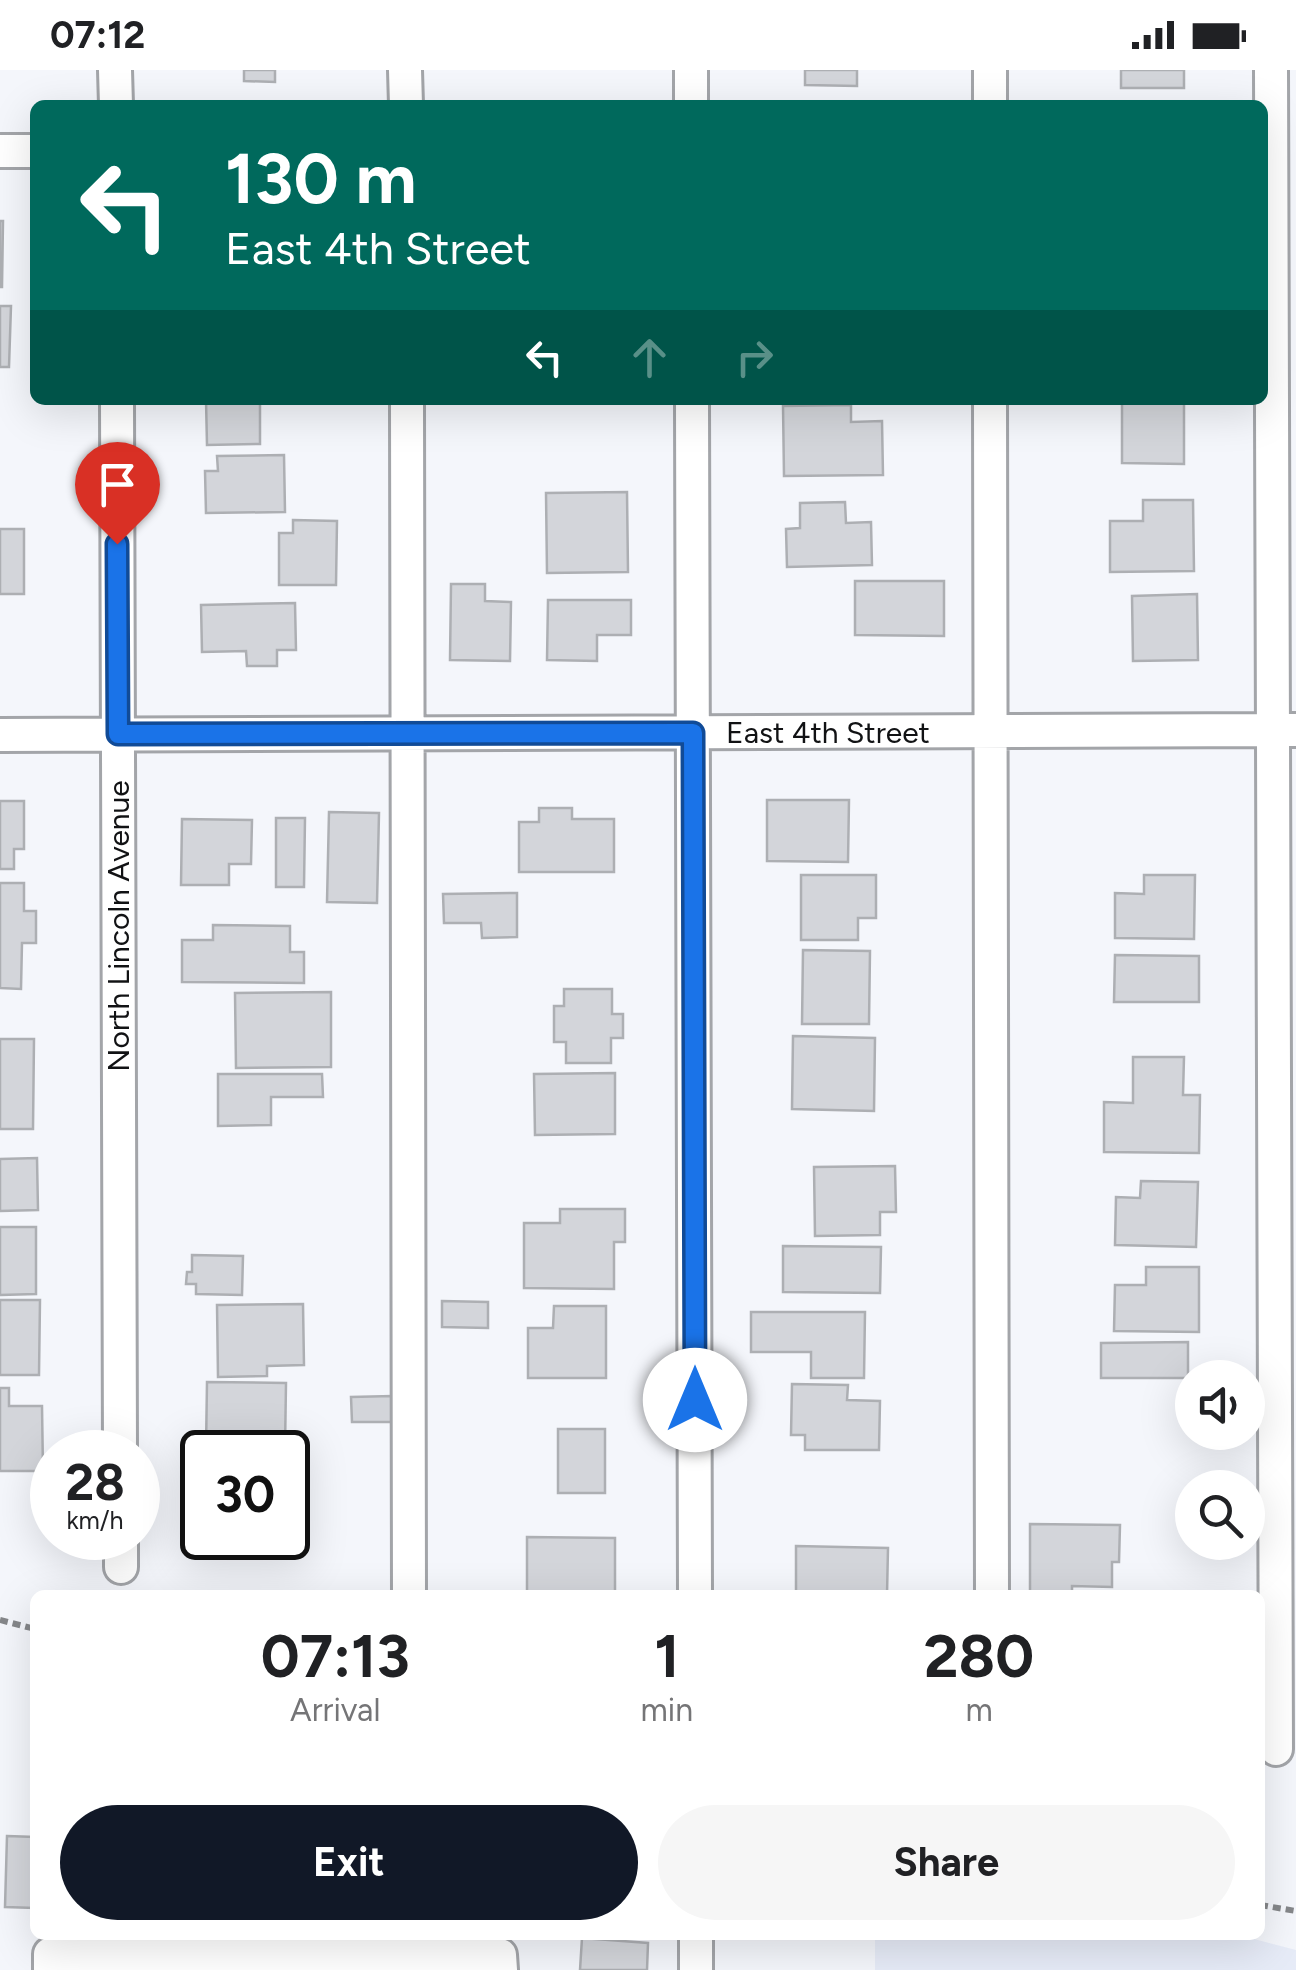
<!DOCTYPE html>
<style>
:root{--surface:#fff;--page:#f6f6f6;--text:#202124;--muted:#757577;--accent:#111827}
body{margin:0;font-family:Figtree,sans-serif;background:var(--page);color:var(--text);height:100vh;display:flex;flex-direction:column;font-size:38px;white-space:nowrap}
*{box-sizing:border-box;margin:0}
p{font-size:32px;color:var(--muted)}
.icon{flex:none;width:55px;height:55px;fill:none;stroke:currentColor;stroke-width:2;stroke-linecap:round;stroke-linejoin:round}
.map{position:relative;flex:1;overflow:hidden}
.details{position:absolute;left:30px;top:1520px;width:1235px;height:350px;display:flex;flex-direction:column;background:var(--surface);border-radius:15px;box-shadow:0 10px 40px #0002}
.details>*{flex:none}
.banner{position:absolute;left:30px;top:30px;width:1238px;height:305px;border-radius:15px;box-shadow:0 10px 40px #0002;background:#00695c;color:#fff;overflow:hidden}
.fabs{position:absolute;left:1175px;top:1290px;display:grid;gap:20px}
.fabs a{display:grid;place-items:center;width:90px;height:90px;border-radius:50%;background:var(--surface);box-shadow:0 10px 40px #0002;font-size:50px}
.speed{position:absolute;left:30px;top:1360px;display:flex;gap:20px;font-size:50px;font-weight:700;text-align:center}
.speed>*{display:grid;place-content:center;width:130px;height:130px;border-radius:50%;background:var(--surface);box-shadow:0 10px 40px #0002;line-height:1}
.speed small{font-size:25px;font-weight:400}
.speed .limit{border:5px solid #111;border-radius:15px;background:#fff;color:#111}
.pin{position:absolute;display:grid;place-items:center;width:85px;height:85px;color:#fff;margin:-102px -42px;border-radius:50% 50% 50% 0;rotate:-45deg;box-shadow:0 0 10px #0007}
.pin .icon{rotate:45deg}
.me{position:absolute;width:110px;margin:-55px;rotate:0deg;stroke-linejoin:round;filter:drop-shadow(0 0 8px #0008)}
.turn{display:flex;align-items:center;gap:35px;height:210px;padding:0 30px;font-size:45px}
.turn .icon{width:130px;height:130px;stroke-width:2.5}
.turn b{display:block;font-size:70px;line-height:85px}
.lanes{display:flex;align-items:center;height:95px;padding:0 30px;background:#0003;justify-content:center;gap:50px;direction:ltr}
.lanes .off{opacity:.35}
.eta{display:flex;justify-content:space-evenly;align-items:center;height:170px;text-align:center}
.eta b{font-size:60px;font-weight:700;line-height:70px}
.primary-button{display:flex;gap:20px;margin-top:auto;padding:20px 30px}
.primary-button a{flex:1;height:115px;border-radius:60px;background:var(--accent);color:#fff;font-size:40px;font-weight:700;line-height:115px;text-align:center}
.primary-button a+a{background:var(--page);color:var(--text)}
.status{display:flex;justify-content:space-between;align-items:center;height:70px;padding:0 50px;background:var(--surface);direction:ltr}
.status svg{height:28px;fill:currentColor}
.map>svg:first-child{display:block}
</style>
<div class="status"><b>07:12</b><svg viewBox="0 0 49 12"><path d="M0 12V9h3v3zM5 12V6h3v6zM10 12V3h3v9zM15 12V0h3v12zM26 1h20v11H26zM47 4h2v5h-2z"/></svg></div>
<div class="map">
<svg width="1296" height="1900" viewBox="0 0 1296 1900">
<rect width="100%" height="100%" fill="#f4f6fb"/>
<path fill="#e6ebf7" d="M875,1865H1239L1296,1880V1900H875Z"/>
<path fill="#d3d5da" stroke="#adafb3" stroke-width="2.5" d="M244,0H275V12L244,11Z
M805,0H857V16L805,15Z
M1121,0H1184V18H1121Z
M0,151H3L2,217H0Z
M0,236H11L9,297H0Z
M206,330H260V374L207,375Z
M1122,330H1184V394L1122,393Z
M851,335V352L882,351L883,405L784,406L783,336Z
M284,385L285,442L206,443L205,401H218L217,386Z
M627,422L628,502L547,503L546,423Z
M1143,430H1193L1194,501L1110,502V451H1143Z
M845,432L846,453L871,452L872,495L787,497L786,459L800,458V433Z
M293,450L337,451L336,515H279V463H293Z
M0,459H24V524H0Z
M855,511H944V566L855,565Z
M451,514H485V531L511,532L510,591L450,590Z
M1197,524L1198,590L1133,591L1132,526Z
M548,530H631V565H597V591L547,590Z
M295,533L296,580H277V596H247L246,581L202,582L201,535Z
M767,730H849L848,792L767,791Z
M0,731H24V779H14V799H0Z
M539,738H572V749H614V802H519V752H539Z
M329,742L379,743L377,833L327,832Z
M276,748H305L304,817H276Z
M182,749L252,750L251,794H229V815H181Z
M801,805H876V848H858V870H801Z
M1144,805H1195L1194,869L1115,868V823L1144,824Z
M0,813H24V841H36V873H22L21,919L0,918Z
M517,823V867L482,868L481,853H444L443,824Z
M213,855L290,856V882H304V913L182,912V870H213Z
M803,880L870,881L869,954H802Z
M1115,885L1199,886V932H1114Z
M564,919H612V944H623V968H611V993H566V972H554V936H564Z
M331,922V997L236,998L235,923Z
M793,966L875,968L874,1041L792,1039Z
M0,969H34L33,1059H0Z
M1133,987H1184L1183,1025H1200L1199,1083L1104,1082V1032L1133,1033Z
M615,1003V1064L535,1065L534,1004Z
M218,1004H322L323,1027H271V1055L218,1056Z
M37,1088L38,1140L0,1141V1089Z
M895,1096L896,1142H880V1165L815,1166L814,1097Z
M1141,1111L1198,1112L1196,1177L1115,1175L1116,1127L1140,1128Z
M560,1139H625V1172H614V1219L524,1218V1153H560Z
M0,1157H36V1224L0,1225Z
M783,1176L881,1177L880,1223L783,1222Z
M192,1185L243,1186L242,1225L196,1224V1214H186L187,1202H192Z
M1146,1197H1199V1262L1114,1261L1115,1215H1146Z
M0,1230H40L39,1305H0Z
M442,1231L488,1232V1258L442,1257Z
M303,1234L304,1295L267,1296V1306L218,1307L217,1235Z
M554,1236H606V1308H528V1258H553Z
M751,1242H865L864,1308H811V1282H751Z
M1188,1272V1308H1101V1273Z
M207,1312L286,1313L285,1379L206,1378Z
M792,1314L848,1315L847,1330L880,1331L879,1380H805V1365H791Z
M0,1318H9V1336H42L43,1401H0Z
M392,1326V1352H352L351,1327Z
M558,1359H605V1423H558Z
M1030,1454L1120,1455L1119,1492H1112V1517L1072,1516V1525H1030Z
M527,1467L615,1468V1525H527Z
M796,1476L888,1478L887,1525H796Z
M7,1766L35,1767V1838L5,1837Z
M582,1868L648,1873L647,1900H580Z"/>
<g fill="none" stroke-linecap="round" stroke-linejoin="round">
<defs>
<path id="minor" d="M115,0L116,35
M405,0L406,35
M691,0V35
M990,0V35
M1271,0L1276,1679
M0,81H35
M117,330L120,1382
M407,330L409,1525
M692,330L695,1525
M990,330L992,1525
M0,665L1296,660
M121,1468V1497
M696,1865V1900
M50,1900V1884L500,1885L501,1900"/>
</defs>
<use href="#minor" stroke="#a3a5a9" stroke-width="38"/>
<path stroke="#85878a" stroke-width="6" stroke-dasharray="8 5" stroke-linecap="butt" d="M0,1550L35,1559
M1260,1835L1296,1841"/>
<use href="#minor" stroke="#fff" stroke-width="32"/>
</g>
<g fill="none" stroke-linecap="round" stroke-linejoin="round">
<defs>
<path id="route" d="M117,474L118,664L693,663L695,1330"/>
</defs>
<use href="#route" stroke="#114b97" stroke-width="25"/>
<use href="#route" stroke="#1a73e8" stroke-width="18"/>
</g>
<g text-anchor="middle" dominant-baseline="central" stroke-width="8" stroke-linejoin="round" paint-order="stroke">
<g font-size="30" fill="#111214" stroke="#fff">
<text x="828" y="662">East 4th Street</text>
<text transform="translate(118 856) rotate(-90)">North Lincoln Avenue</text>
</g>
</g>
</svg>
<div class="fabs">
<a><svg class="icon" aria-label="sound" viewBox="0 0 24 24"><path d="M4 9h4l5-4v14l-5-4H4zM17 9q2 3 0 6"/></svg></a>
<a><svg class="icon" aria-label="search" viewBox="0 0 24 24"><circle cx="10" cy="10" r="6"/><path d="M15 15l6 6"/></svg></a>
</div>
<div class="speed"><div>28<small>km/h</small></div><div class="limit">30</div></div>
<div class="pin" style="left:117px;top:474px;background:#d93025"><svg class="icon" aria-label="arrive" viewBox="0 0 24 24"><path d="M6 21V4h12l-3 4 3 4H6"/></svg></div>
<svg class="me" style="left:695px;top:1330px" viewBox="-20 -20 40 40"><circle r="19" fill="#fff"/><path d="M0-13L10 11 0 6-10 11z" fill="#1a73e8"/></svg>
<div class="banner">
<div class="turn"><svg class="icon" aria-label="left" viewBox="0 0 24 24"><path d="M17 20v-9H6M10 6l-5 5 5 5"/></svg><div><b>130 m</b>East 4th Street</div></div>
<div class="lanes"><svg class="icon" aria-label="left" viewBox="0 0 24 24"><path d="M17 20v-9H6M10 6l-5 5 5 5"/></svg><svg class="icon off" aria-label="ahead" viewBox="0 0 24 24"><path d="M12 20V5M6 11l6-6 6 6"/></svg><svg class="icon off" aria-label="right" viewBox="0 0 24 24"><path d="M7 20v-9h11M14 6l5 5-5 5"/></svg></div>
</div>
<section class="details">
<div class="eta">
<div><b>07:13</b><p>Arrival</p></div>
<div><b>1</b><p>min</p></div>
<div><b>280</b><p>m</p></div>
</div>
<div class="primary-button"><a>Exit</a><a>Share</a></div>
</section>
</div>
